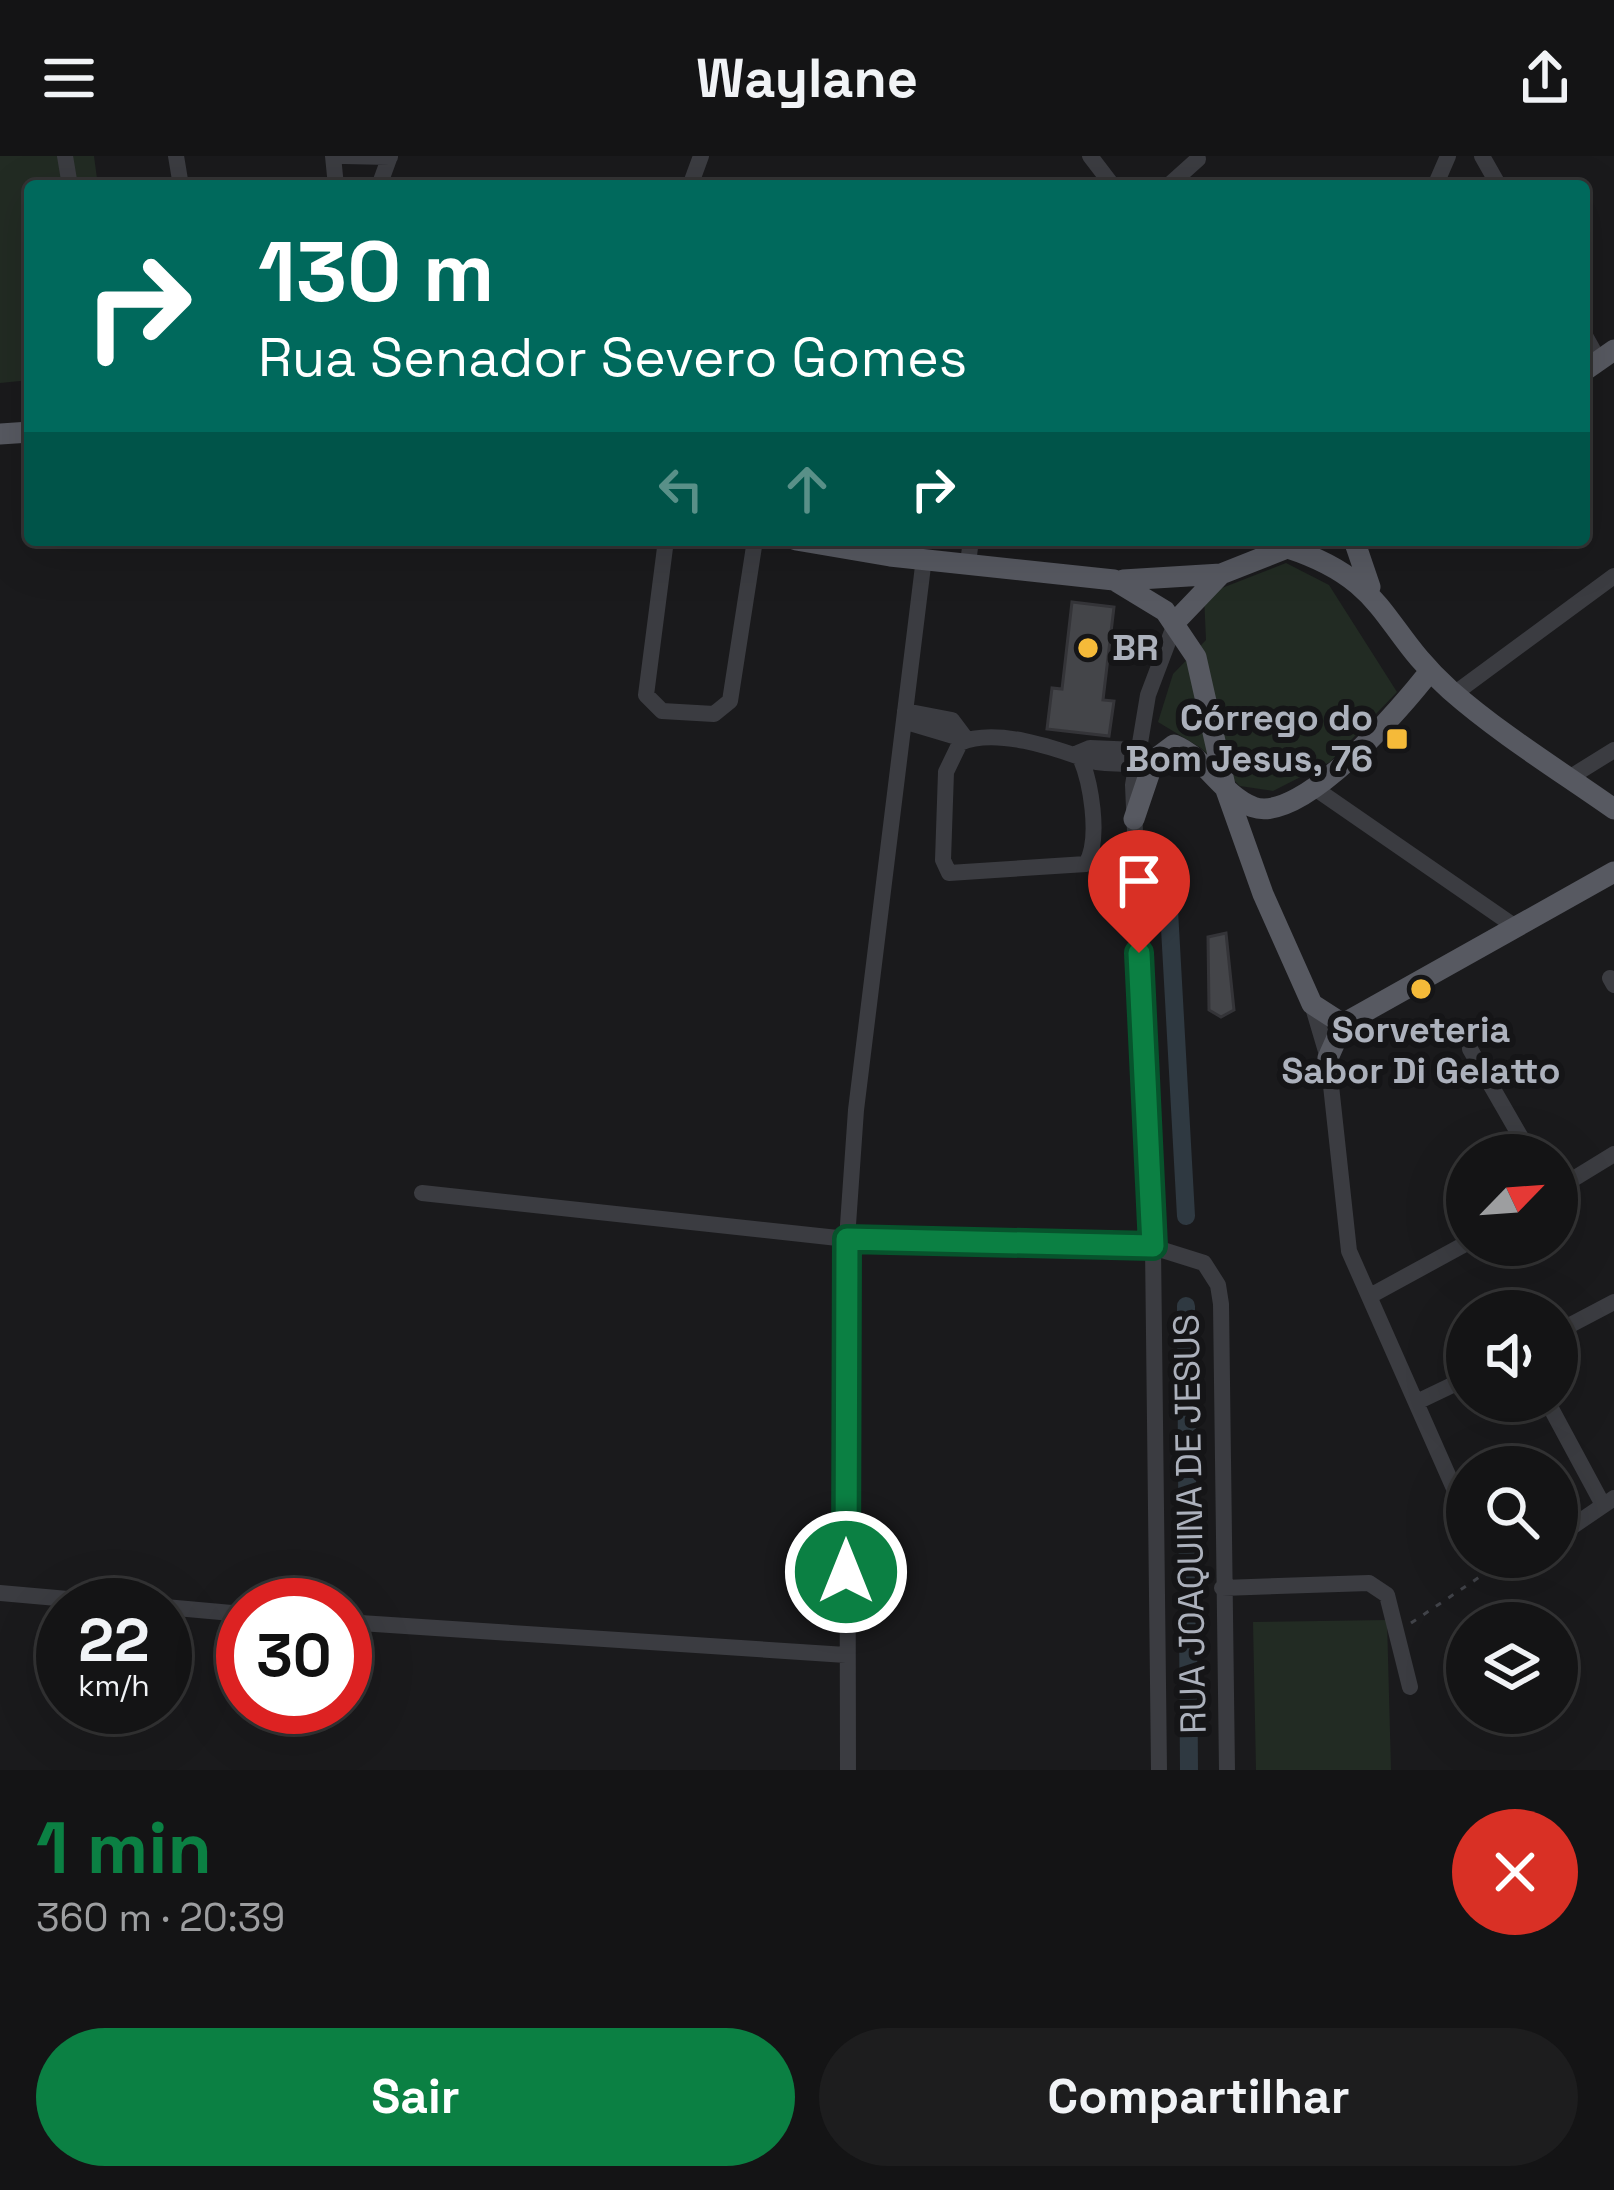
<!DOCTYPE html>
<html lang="pt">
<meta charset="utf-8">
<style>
:root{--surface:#141415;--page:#1d1d1e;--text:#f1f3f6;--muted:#9d9ea0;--line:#333334;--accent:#0b8043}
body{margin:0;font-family:"Space Grotesk",sans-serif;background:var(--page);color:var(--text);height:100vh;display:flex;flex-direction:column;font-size:45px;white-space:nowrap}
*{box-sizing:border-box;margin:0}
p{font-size:39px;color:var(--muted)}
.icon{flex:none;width:66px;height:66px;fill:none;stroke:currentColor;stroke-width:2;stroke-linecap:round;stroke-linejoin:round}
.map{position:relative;height:1614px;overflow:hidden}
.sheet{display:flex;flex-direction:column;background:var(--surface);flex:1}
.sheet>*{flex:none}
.banner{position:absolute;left:24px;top:24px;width:1566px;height:366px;border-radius:12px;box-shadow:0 12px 48px #0002,0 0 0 3px var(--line);background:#00695c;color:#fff;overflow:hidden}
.needle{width:78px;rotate:65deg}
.buttons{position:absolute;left:1446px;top:978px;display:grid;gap:24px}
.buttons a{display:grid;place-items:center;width:132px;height:132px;border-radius:50%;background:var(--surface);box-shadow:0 12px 48px #0002,0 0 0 3px var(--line);font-size:60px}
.speed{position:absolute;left:36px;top:1422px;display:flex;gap:24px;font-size:60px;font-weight:700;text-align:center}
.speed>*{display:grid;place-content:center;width:156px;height:156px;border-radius:50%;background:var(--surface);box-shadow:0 12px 48px #0002,0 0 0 3px var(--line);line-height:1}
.speed small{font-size:30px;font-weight:400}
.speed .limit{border:18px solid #d22;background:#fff;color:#111}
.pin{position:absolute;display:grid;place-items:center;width:102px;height:102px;color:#fff;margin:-123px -51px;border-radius:50% 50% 50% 0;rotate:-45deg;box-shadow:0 0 12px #0007}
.pin .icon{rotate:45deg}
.me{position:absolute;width:132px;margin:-66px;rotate:0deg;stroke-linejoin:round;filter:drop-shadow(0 0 9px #0008)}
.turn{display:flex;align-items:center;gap:42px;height:252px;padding:0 36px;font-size:54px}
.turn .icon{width:156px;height:156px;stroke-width:2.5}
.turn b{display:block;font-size:84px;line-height:102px}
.lanes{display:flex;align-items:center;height:114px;padding:0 36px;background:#0003;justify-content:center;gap:60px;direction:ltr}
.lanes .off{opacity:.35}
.round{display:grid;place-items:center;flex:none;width:126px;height:126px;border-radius:63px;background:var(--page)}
.summary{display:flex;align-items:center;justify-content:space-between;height:204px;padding:0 36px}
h1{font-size:72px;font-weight:700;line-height:90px;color:var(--accent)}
.button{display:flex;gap:24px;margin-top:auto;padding:24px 36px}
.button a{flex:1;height:138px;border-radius:72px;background:var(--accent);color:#fff;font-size:48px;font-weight:700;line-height:138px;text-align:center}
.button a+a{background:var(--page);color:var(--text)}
header{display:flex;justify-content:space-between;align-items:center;height:156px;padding:0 36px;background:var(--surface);font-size:54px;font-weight:700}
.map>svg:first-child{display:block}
</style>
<header><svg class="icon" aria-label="menu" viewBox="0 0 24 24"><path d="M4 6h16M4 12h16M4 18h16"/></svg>Waylane<svg class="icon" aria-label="share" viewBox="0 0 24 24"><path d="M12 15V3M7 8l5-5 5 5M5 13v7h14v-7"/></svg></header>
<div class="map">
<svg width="1614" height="1614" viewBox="0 0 1614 1614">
<rect width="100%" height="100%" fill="#1a1a1c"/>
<path fill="#222b23" d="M0,0H94L98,30H30V224L0,227Z
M1286,407L1329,429L1397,536L1330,606L1273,635L1240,630L1201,592L1158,566L1173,518L1206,484L1204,439Z
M1387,1464L1391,1614H1256L1253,1466Z"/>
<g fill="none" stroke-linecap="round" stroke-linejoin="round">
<path stroke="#2f3941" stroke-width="18" d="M1169,754L1186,1060
M1186,1150L1189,1614"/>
</g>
<path fill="#444549" stroke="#343438" stroke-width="3" d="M1072,446L1114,451L1103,544L1114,545L1109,580L1047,573L1052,532L1062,533Z
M1226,777L1234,854L1221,861L1209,854L1208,781Z"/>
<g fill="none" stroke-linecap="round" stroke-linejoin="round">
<path stroke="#414349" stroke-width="3" stroke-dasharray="6 9" stroke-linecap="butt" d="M1411,1467L1487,1416"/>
<path stroke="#3b3c41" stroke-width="16" d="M65,0L70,30
M176,0L181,30
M333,0L336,30
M344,0L390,1
M1090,0L1113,30
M1482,0L1499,30
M379,30L390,0
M690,30L701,0
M1168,30L1198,3
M1435,30L1448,0
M1584,178L1599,205
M666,384L646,539L662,555L714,558L730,545L755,384
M968,407L971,384
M1454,538L1614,420
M905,555L952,564L967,584
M910,567L967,584
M1078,597C1091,623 1101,683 1086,708L949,717L943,704L946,616L960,587C995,571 1055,592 1088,604C1102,609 1121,607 1136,608
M1078,597L1090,592L1137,594
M1569,622L1614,594
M1313,631L1517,772
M1610,822L1614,829
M1312,848L1328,902L1349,1095L1467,1362
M1470,893L1531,999
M1557,1033L1614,998
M422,1037L847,1083L1153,1091L1204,1107L1218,1129L1221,1148L1227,1614
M1370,1140L1467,1087
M1557,1176L1614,1146
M1419,1245L1467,1222
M1547,1245L1603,1349
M1557,1381L1614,1342
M1495,1401L1507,1407L1522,1401
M1222,1432L1369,1427L1387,1439L1410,1531
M0,1437L136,1449
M165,1451L243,1458
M345,1466L846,1499
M848,1614L847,1083L856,954L924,402
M1159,1614L1153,1091L1133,629L1148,539L1176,465"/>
<path stroke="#575961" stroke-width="21" d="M1584,215L1614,194
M0,278L30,276
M796,384L890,400L1114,424L1165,455L1196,501L1226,634L1263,738L1312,848L1343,868
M1354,384L1370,431
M1288,392C1389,425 1381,473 1450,534C1500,578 1560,615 1614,653
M1123,424L1221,418L1302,386
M1176,465L1221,418
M1134,663L1154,604L1174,589C1206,602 1221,638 1253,651C1302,669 1403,550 1430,515
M1343,868L1614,716
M1328,902L1343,868"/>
</g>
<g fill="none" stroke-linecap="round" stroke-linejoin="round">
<defs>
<path id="route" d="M846,1416L847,1083L1153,1090L1139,797"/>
</defs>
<use href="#route" stroke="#07532c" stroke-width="30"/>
<use href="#route" stroke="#0b8043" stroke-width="21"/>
</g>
<g fill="#f5ba39" stroke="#151517" stroke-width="4.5">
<circle cx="1088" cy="492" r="12"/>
<rect x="1385" y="571" width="24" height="24" rx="6"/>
<circle cx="1421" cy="833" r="12"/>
</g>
<g text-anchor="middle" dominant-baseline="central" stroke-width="12" stroke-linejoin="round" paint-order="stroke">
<g font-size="36" font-weight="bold" fill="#acb1bc" stroke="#151517" text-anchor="start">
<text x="1112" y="492">BR</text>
<text x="1373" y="562" text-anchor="end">Córrego do<tspan x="1373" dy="41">Bom Jesus, 76</tspan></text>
<text x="1421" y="874" text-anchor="middle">Sorveteria<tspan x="1421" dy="41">Sabor Di Gelatto</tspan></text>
</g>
<g font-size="36" fill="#acb1bc" stroke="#151517">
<text transform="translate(1190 1368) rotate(-91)">RUA JOAQUINA DE JESUS</text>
</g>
</g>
</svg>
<div class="buttons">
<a><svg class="needle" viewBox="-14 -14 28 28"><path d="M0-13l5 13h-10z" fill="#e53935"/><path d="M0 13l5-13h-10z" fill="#9d9ea0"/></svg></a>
<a><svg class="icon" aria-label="sound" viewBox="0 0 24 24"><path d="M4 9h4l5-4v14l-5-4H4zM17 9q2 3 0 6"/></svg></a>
<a><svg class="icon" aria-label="search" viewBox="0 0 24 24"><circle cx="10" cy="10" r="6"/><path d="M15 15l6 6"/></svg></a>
<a><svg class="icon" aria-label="layers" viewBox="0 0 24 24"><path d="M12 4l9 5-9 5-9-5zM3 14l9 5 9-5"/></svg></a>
</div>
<div class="speed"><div>22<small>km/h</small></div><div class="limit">30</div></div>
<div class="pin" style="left:1139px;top:797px;background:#d93025"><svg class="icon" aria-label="arrive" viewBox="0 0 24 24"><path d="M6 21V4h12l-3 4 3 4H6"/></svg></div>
<svg class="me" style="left:846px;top:1416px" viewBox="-20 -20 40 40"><circle r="17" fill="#0b8043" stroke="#fff" stroke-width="3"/><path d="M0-11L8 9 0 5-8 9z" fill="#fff"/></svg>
<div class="banner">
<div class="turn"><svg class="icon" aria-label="right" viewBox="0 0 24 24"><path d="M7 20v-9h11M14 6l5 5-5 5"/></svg><div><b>130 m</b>Rua Senador Severo Gomes</div></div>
<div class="lanes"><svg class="icon off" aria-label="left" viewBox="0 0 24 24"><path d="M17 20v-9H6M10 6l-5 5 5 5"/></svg><svg class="icon off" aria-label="ahead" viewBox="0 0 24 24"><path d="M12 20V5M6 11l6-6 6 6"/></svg><svg class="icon" aria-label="right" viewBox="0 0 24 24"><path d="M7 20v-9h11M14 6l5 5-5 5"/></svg></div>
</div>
</div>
<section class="sheet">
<div class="summary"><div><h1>1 min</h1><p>360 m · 20:39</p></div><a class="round" style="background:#d93025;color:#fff"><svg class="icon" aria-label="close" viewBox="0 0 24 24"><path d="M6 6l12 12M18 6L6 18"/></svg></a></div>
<div class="button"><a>Sair</a><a>Compartilhar</a></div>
</section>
